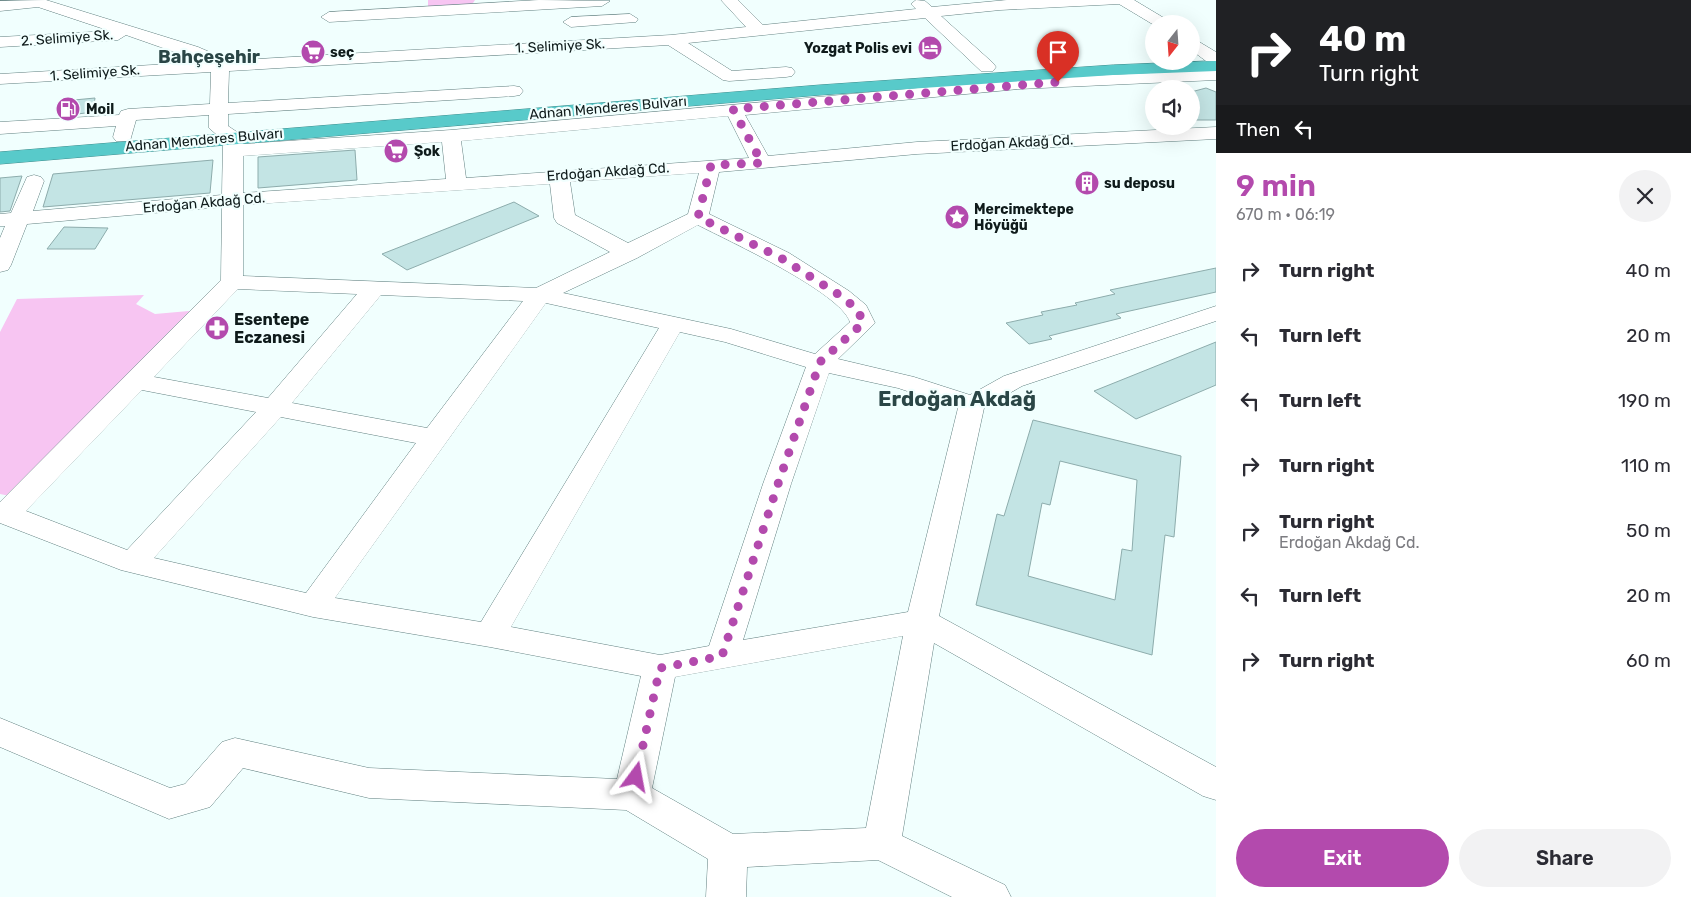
<!DOCTYPE html>
<meta charset="utf-8">
<style>
:root{--surface:#fff;--page:#f2f2f3;--text:#2b2b33;--muted:#7c7c81;--accent:#b34aad}
body{margin:0;font-family:Rubik,sans-serif;background:var(--page);color:var(--text);height:100vh;display:flex;flex-direction:column;font-size:19px;white-space:nowrap}
*{box-sizing:border-box;margin:0}
p{font-size:16px;color:var(--muted)}
.icon{flex:none;width:28px;height:28px;fill:none;stroke:currentColor;stroke-width:2;stroke-linecap:round;stroke-linejoin:round}
.map{position:relative;flex:1;overflow:hidden}
.sheet{display:flex;flex-direction:column;background:var(--surface);width:475px}
.sheet>*{flex:none}
.top-card{background:#202124;color:#fff;overflow:hidden}
.needle{width:32px;rotate:197deg}
.fabs{position:absolute;left:1145px;top:15px;display:grid;gap:10px}
.fabs a{display:grid;place-items:center;width:55px;height:55px;border-radius:50%;background:var(--surface);box-shadow:0 5px 20px #0002;font-size:25px}
.pin{position:absolute;display:grid;place-items:center;width:42px;height:42px;color:#fff;margin:-51px -21px;border-radius:50% 50% 50% 0;rotate:-45deg;box-shadow:0 0 5px #0007}
.pin .icon{rotate:45deg}
.me{position:absolute;width:55px;margin:-28px;rotate:13deg;stroke-linejoin:round;filter:drop-shadow(0 0 4px #0008)}
.turn{display:flex;align-items:center;gap:18px;height:105px;padding:0 20px;font-size:22px}
.turn .icon{width:65px;height:65px;stroke-width:2.5}
.turn b{display:block;font-size:35px;line-height:42px}
.then{display:flex;align-items:center;height:48px;padding:0 20px;background:#0003;gap:10px;font-size:19px}
.round{display:grid;place-items:center;flex:none;width:52px;height:52px;border-radius:26px;background:var(--page)}
.head{display:flex;align-items:center;justify-content:space-between;height:85px;padding:0 20px}
h1{font-size:30px;font-weight:600;line-height:38px;color:var(--accent)}
.action{display:flex;gap:10px;margin-top:auto;padding:10px 20px}
.action a{flex:1;height:58px;border-radius:30px;background:var(--accent);color:#fff;font-size:20px;font-weight:600;line-height:58px;text-align:center}
.action a+a{background:var(--page);color:var(--text)}
ul{padding:0;list-style:none}
li{display:flex;align-items:center;gap:15px;height:65px;padding:0 20px}
li div{flex:1}
li b{display:block;font-size:19px}
li em{font-style:normal}
main{display:flex;flex:1;min-height:0}
.map>svg:first-child{display:block}
</style>
<main>
<div class="map">
<svg width="1216" height="897" viewBox="0 0 1216 897">
<rect width="100%" height="100%" fill="#f1fffe"/>
<path fill="#f7c5f2" d="M428,0H475L471,6L428,8Z
M144,295L136,304L155,314L200,310L10,496L0,494V332L17,299Z"/>
<path fill="#c3e4e4" stroke="#8dacac" fill-rule="evenodd" d="M1206,88L1216,92V120H1196L1191,116V92Z
M95,98L93,112L70,115L74,100Z
M355,150L357,180L258,188V157Z
M213,160L210,193L43,207L53,174Z
M22,176L10,211L0,212V178Z
M514,202L539,216L407,270L382,254Z
M64,227L108,228L95,249H47Z
M1216,268V292L1116,314L1121,318L1049,336L1052,339L1029,344L1006,323L1043,315L1041,312L1077,305L1075,303L1115,294L1110,290Z
M1216,342V385L1136,419L1094,391Z
M1033,420L1181,456L1174,537L1165,535L1152,655L976,605L997,514L1004,516ZM1060,461L1137,480L1132,551L1122,549L1115,600L1028,576L1042,503L1050,505Z"/>
<g fill="none" stroke-linecap="round" stroke-linejoin="round">
<defs>
<path id="minor" d="M46,0L198,47L221,57L223,61L671,35L746,27L721,0H738L763,25L916,9L911,4L916,0L925,1L932,7L1007,0H1134L1169,21L1171,24L1154,25L1119,4L1000,10L941,16L993,63L996,67L993,71H981L925,18L688,43L732,71L786,67L792,68L795,72L792,76L786,77L729,81L723,80L668,45L229,71L228,103L514,86L520,87L523,91L520,95L514,96L228,114V126L240,134L243,144L451,130L1019,79L1216,70V80L1019,89L745,115L768,156L917,142L1216,127V139L917,154L719,172L709,214L789,253L849,291L866,305L875,323L838,359L914,377L970,395L1004,376L1216,306V321L1022,386L984,408L939,616L1216,767V800L1203,796L934,643L902,836L1005,885L1011,897H952L878,860L747,867L746,897H706L708,859L626,810L369,798L243,768L210,807L169,819L0,747V718L170,788L185,784L222,742L235,738L369,768L617,779L641,676L490,647L313,617L121,570L0,523V502L221,280L222,207L27,224L11,265L8,270L0,272V238L5,226H0V214L11,213L27,177L34,175L41,177L44,181L33,211L222,195L223,140L209,128V115L136,120L130,141H116L113,137L116,126L0,134V122L119,115L121,111L128,109L210,104L211,72L0,84V74L203,62L126,35L118,40L0,47V37L110,31L38,7L0,11V1ZM728,116L749,158L466,178L461,141ZM442,142L446,179L243,193V156ZM699,173L688,214L628,243L575,215L570,182ZM550,184L554,218L557,223L610,252L536,288L243,276V205ZM698,225C729,241 840,292 850,322L815,354L731,329L563,293L637,258ZM238,289L357,294L268,398L154,377ZM381,295L523,301L427,428L292,403ZM546,303L659,328L481,622L335,598ZM680,332L725,342L806,367L763,484L709,646L660,655L511,627ZM829,373L898,388L958,408L908,612L743,640L791,484ZM142,390L256,412L127,550L26,511ZM281,417L416,443L306,593L154,558ZM903,636L866,828L733,834L652,788L675,677Z
M539,0L610,1L602,6L329,22L321,17L329,12Z
M630,14L638,19L636,22L571,27L563,22L571,17Z
M1191,37L1216,52V61H1206L1191,50Z"/>
<path id="highway" d="M1216,61V71L1113,75L820,95L0,164V152L820,85L1113,65Z"/>
</defs>
<use href="#minor" stroke="#628181" stroke-width="1"/>
<use href="#highway" stroke="#3e8d8d" stroke-width="1"/>
<use href="#minor" fill="#fff" fill-rule="evenodd"/>
<use href="#highway" fill="#58caca" fill-rule="evenodd"/>
</g>
<g fill="none" stroke-linecap="round" stroke-linejoin="round">
<path stroke="#b34aad" stroke-width="9" stroke-dasharray="0 16.2" d="M636,777L660,668L722,656L778,484L820,362L863,323L858,310L841,296L781,258L698,217L711,165L762,163L733,109L1058,82"/>
</g>
<defs>
<symbol id="hotel-disc" viewBox="-11 -11 22 22"><circle r="9.5" fill="#b34aad" stroke="#f1fffe"/><path d="M-6-4.5h1.5V1H6V5H4.5V3h-9V5H-6ZM-4 0a1.8 1.8 0 1 1 3.6 0ZM.5 0V-2.5h3Q6-2.5 6 0Z" fill="#fff"/></symbol>
<symbol id="supermarket-disc" viewBox="-11 -11 22 22"><circle r="9.5" fill="#b34aad" stroke="#f1fffe"/><path d="M-6-5.5h2.5l.6 2H6L4.5 2H-2.5L-4.4-4H-6ZM-1.5 3.2a1.3 1.3 0 1 0 .1 0ZM3 3.2a1.3 1.3 0 1 0 .1 0Z" fill="#fff"/></symbol>
<symbol id="fuel-disc" viewBox="-11 -11 22 22"><circle r="9.5" fill="#b34aad" stroke="#f1fffe"/><path d="M-5.5-6h7V0h2V4h1.3V-2.5L3-4.5l.8-.8L6-3V5H2.5V1h-1V6h-7ZM-4.2-4.7v3.2H.2V-4.7Z" fill="#fff"/></symbol>
<symbol id="building-disc" viewBox="-11 -11 22 22"><circle r="9.5" fill="#b34aad" stroke="#f1fffe"/><path d="M-4-6H4V6H1V3H-1V6H-4ZM-2.5-4.3h1.7v1.8h-1.7ZM.8-4.3h1.7v1.8H.8ZM-2.5-1h1.7V.8h-1.7ZM.8-1h1.7V.8H.8Z" fill="#fff"/></symbol>
<symbol id="sight-disc" viewBox="-11 -11 22 22"><circle r="9.5" fill="#b34aad" stroke="#f1fffe"/><path d="M0-6L1.8-2.2L6-1.7L2.9 1.2L3.7 5.4L0 3.3L-3.7 5.4L-2.9 1.2L-6-1.7L-1.8-2.2Z" fill="#fff"/></symbol>
<symbol id="pharmacy-disc" viewBox="-11 -11 22 22"><circle r="9.5" fill="#b34aad" stroke="#f1fffe"/><path d="M-2-6h4v4h4v4h-4v4h-4v-4h-4v-4h4Z" fill="#fff"/></symbol>
</defs>
<g fill-rule="evenodd">
<use href="#hotel-disc" x="916" y="34" width="28" height="28"/>
<use href="#supermarket-disc" x="299" y="38" width="28" height="28"/>
<use href="#fuel-disc" x="54" y="95" width="28" height="28"/>
<use href="#supermarket-disc" x="382" y="137" width="28" height="28"/>
<use href="#building-disc" x="1073" y="169" width="28" height="28"/>
<use href="#sight-disc" x="943" y="203" width="28" height="28"/>
<use href="#pharmacy-disc" x="203" y="314" width="28" height="28"/>
</g>
<g text-anchor="middle" dominant-baseline="central" stroke-width="4.5" stroke-linejoin="round" paint-order="stroke">
<g font-size="14" fill="#0f1b1b" stroke="#f1fffe">
<text transform="translate(67 38) rotate(-4)">2. Selimiye Sk.</text>
<text transform="translate(560 46) rotate(-3)">1. Selimiye Sk.</text>
<text transform="translate(95 73) rotate(-4)">1. Selimiye Sk.</text>
<text transform="translate(608 108) rotate(-5)">Adnan Menderes Bulvarı</text>
<text transform="translate(204 140) rotate(-5)">Adnan Menderes Bulvarı</text>
<text transform="translate(1012 143) rotate(-3)">Erdoğan Akdağ Cd.</text>
<text transform="translate(608 172) rotate(-4)">Erdoğan Akdağ Cd.</text>
<text transform="translate(204 203) rotate(-5)">Erdoğan Akdağ Cd.</text>
</g>
<g font-size="14" font-weight="bold" fill="#0f1b1b" stroke="#f1fffe" text-anchor="start">
<text x="912" y="48" text-anchor="end">Yozgat Polis evi</text>
<text x="330" y="52">seç</text>
<text x="86" y="109">Moil</text>
<text x="414" y="151">Şok</text>
<text x="1104" y="183">su deposu</text>
<text x="974" y="209">Mercimektepe<tspan x="974" dy="16">Höyüğü</tspan></text>
</g>
<g font-size="16" font-weight="bold" fill="#0f1b1b" stroke="#f1fffe" text-anchor="start">
<text x="234" y="319">Esentepe<tspan x="234" dy="18">Eczanesi</tspan></text>
</g>
<g font-size="18" font-weight="bold" fill="#2a4646" stroke="#f1fffe">
<text x="209" y="57">Bahçeşehir</text>
</g>
<g font-size="21" font-weight="bold" fill="#2a4646" stroke="#f1fffe">
<text x="957" y="398">Erdoğan Akdağ</text>
</g>
</g>
</svg>
<div class="fabs">
<a><svg class="needle" viewBox="-14 -14 28 28"><path d="M0-13l5 13h-10z" fill="#e53935"/><path d="M0 13l5-13h-10z" fill="#7c7c81"/></svg></a>
<a><svg class="icon" aria-label="sound" viewBox="0 0 24 24"><path d="M4 9h4l5-4v14l-5-4H4zM17 9q2 3 0 6"/></svg></a>
</div>
<div class="pin" style="left:1058px;top:82px;background:#d93025"><svg class="icon" aria-label="arrive" viewBox="0 0 24 24"><path d="M6 21V4h12l-3 4 3 4H6"/></svg></div>
<svg class="me" style="left:636px;top:777px" viewBox="-20 -20 40 40"><path d="M0-17L14 15 0 8-14 15z" fill="#b34aad" stroke="#fff" stroke-width="4"/></svg>
</div>
<section class="sheet">
<div class="top-card">
<div class="turn"><svg class="icon" aria-label="right" viewBox="0 0 24 24"><path d="M7 20v-9h11M14 6l5 5-5 5"/></svg><div><b>40 m</b>Turn right</div></div>
<div class="then">Then<svg class="icon" aria-label="left" viewBox="0 0 24 24"><path d="M17 20v-9H6M10 6l-5 5 5 5"/></svg></div>
</div>
<div class="head"><div><h1>9 min</h1><p>670 m · 06:19</p></div><a class="round"><svg class="icon" aria-label="close" viewBox="0 0 24 24"><path d="M6 6l12 12M18 6L6 18"/></svg></a></div>
<ul>
<li><svg class="icon" aria-label="right" viewBox="0 0 24 24"><path d="M7 20v-9h11M14 6l5 5-5 5"/></svg><div><b>Turn right</b></div><em>40 m</em></li>
<li><svg class="icon" aria-label="left" viewBox="0 0 24 24"><path d="M17 20v-9H6M10 6l-5 5 5 5"/></svg><div><b>Turn left</b></div><em>20 m</em></li>
<li><svg class="icon" aria-label="left" viewBox="0 0 24 24"><path d="M17 20v-9H6M10 6l-5 5 5 5"/></svg><div><b>Turn left</b></div><em>190 m</em></li>
<li><svg class="icon" aria-label="right" viewBox="0 0 24 24"><path d="M7 20v-9h11M14 6l5 5-5 5"/></svg><div><b>Turn right</b></div><em>110 m</em></li>
<li><svg class="icon" aria-label="right" viewBox="0 0 24 24"><path d="M7 20v-9h11M14 6l5 5-5 5"/></svg><div><b>Turn right</b><p>Erdoğan Akdağ Cd.</p></div><em>50 m</em></li>
<li><svg class="icon" aria-label="left" viewBox="0 0 24 24"><path d="M17 20v-9H6M10 6l-5 5 5 5"/></svg><div><b>Turn left</b></div><em>20 m</em></li>
<li><svg class="icon" aria-label="right" viewBox="0 0 24 24"><path d="M7 20v-9h11M14 6l5 5-5 5"/></svg><div><b>Turn right</b></div><em>60 m</em></li>
</ul>
<div class="action"><a>Exit</a><a>Share</a></div>
</section>
</main>
